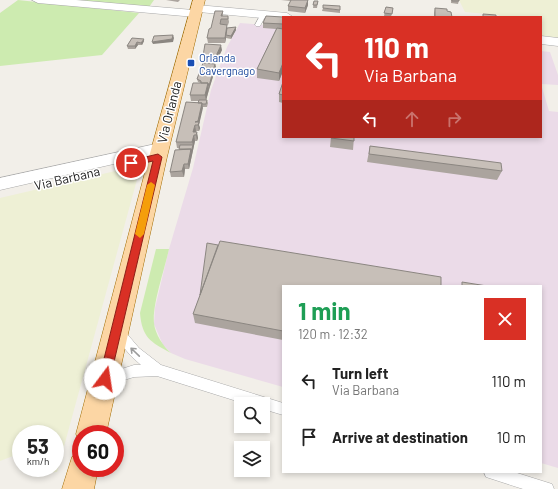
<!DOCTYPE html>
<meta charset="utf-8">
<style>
:root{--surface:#fff;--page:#f2f2f2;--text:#222;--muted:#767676}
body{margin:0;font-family:Barlow,sans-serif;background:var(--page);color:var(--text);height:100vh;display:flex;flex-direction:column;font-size:15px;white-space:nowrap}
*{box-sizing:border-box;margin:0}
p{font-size:13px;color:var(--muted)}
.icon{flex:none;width:22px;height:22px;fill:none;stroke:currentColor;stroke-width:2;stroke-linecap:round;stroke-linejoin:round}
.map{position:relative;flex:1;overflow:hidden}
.details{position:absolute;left:282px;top:285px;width:260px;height:188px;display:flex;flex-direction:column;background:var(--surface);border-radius:0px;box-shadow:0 2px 6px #0003}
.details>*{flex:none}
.top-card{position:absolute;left:282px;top:16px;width:260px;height:122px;border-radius:0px;box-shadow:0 2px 6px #0003;background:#d93025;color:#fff;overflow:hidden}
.controls{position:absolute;left:234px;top:397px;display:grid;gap:8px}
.controls a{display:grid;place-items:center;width:36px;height:36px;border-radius:0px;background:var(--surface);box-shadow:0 2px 6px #0003;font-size:20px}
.speed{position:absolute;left:12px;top:425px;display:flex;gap:8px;font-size:20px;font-weight:700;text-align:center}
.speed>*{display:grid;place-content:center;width:52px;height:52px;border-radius:50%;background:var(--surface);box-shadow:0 2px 6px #0003;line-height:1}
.speed small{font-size:10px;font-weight:400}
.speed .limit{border:6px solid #d22;background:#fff;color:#111}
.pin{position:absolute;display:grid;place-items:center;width:34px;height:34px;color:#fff;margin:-17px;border:2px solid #fff;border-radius:50%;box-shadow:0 1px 4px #0007}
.me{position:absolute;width:44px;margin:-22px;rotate:14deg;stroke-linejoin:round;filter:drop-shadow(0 0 3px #0008)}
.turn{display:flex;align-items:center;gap:14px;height:84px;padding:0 16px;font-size:18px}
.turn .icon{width:52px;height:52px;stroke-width:2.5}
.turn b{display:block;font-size:28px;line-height:34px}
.lanes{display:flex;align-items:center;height:38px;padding:0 16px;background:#0003;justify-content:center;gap:20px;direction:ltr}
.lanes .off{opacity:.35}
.round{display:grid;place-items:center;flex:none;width:42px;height:42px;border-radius:0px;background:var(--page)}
.overview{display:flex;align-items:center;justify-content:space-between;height:68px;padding:0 16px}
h1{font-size:24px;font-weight:700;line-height:30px;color:#1e9e55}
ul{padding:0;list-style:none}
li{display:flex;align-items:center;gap:12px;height:56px;padding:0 16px}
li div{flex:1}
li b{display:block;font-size:15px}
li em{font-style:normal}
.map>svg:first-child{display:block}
</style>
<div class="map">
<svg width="558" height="489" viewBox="0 0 558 489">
<rect width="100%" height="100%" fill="#f2efe9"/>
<path fill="#ebdbe8" d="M240,23L264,25L283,23V137H541V51L550,52L558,75V85L541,84L549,111L558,112V468L541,463V286H283V387L185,359L171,353L163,345L154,324L155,308L169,249L193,168L211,90L227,47Z"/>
<path fill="#eef0d5" d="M459,0H558V38L541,36V17H500L499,15L465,12Z
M141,165L57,472L27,474L26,468H55V434H21V453L0,461V198Z"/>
<path fill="#cdebb0" d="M18,0L139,13L102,55L0,66V13Z
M56,0H154L149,7Z
M156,249H169C165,268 152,305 154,323C155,334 163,346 171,353C150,342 142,337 140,313Z"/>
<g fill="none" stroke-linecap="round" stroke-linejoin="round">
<defs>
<path id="lane" d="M261,14L266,15L260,26H256L255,25Z
M118,327L122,328L139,348L161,365L283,403V415L263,409V404H246L157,376L134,377L107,385L103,383L101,379L103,375L134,365H141L131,356L114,336L112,332L114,328Z
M484,472H514L552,484L554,489H523L486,477Z"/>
<path id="street" d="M32,0H76L193,10L191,8L193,6L197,5L287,13L293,17H283V20L199,12L201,14L199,16L195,17L38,3Z
M541,36L558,38V46L541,44Z
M160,143L166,144L168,148L166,152L0,190V178Z"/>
<path id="primary" d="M193,0H205L167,157L106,434H81V445L76,434L149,157Z
M81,453V468H98L94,489H62L72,457Z"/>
</defs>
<use href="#lane" stroke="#a9a9a9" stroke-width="1"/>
<use href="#street" stroke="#a9a9a9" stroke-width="1"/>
<use href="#primary" stroke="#a06b00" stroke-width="1"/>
<use href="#lane" fill="#fff" fill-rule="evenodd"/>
<use href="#street" fill="#fff" fill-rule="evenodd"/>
<use href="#primary" fill="#fcd6a4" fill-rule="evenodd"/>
</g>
<path fill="#aba49e" d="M166,0H180L178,2Z
M281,0H308V5L305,13L288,11V6L291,1Z
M451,0H459L458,4L451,3Z
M314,1H318L317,8H313Z
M386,7L393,8L391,17L384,16Z
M323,8L340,10V13L322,11Z
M435,8L447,11L452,17H434V13Z
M223,11V16H228L229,22L228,25H225L227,28L236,27V30L231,39L226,38L225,43H208L207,38L211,28Z
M283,17V71L279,81L257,78V69L276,29L263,28V23Z
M132,38L144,41L142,45H138L135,49H128L127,46Z
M222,50L216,62H204L203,56Z
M215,64L216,67L206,100H207L208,103L207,107H202L199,125L200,128L199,131H196L198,138L197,141H195L189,169H185L184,177H171L170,172L180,148H177L176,142L198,103L199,101H191L190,95L201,83L198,82L197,79Z
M283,82V103L279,102V94Z
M331,137H354L353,150L330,147Z
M370,146L502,171L497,180L367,162Z
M283,286V340L195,323L193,314L200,295Z"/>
<path fill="#8b8681" d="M308,0V5L305,13V8Z
M227,25V30L226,35V38L225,43V38Z
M236,27V30L231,39V36Z
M173,35L174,38L173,42L153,44L152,42Z
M144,39V41L142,45L141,43Z
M137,42L138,45L135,49V46Z
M221,45L222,50L216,62V56Z
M283,63V71L279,81V73Z
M215,64L216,67L209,89V86Z
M208,83L209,89L206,101L205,95Z
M202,103L203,108L199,125L200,128L199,131L198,125L195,122Z
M195,125L196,131L195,135L193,132Z
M197,132L198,138L197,141L196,135Z
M194,135L195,141L189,169L188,164L191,149L193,145L192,142Z
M184,164L185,169L184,177L182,171Z"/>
<path fill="#c7bfb8" stroke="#8b8681" d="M291,0H308L305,8L288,6Z
M452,0H459V1H452Z
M314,1H318L317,5H313Z
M323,5L340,6V10L323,8Z
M386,7L393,8L392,14L384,13Z
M435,8L447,9V11L451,12L452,17H435Z
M215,11H223L221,16H228V19H221L220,24L227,25L225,38H207L209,29L211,28Z
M483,14L496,15V17H483Z
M266,16L283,17V24L263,23Z
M236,27L231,36L226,35L227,28Z
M277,28L283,29V63L279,73L257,69Z
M173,35L172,39L152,42L154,36Z
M132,38L144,39L141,43L137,42L135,46H127Z
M205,44L221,45L216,56H203Z
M203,63L215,64L209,86L208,83H201V81L197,79Z
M283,82V95L279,94Z
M193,83H208L205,95H190Z
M199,100H207L206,104H202V103H198Z
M186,102L202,103L198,121L195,122H199L198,125H195L193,132H197L196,135H194L192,142H176Z
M331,137H354V141L331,138Z
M180,145H193L191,152V149H179Z
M370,146L501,163L502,171L369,154Z
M191,149L188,164H184L182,171L170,172L175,150Z
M220,241L441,277V286H283V331L193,314Z
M207,243L218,245L200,295Z
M462,282L487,286H462Z"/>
<defs><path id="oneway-shaft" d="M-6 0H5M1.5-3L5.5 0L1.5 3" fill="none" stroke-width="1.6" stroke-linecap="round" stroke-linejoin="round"/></defs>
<use stroke="#9c9c9c" href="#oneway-shaft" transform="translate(135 352) rotate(-136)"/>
<path fill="#d93025" stroke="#8d1f18" d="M158,154L162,157L110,379L109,383L105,385L101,383L99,379L153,161L131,166L128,163L129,161Z"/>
<path fill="#f59e0b" d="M151,182L155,185L144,234L140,238L135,234L147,185Z"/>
<rect fill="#1a4fb4" stroke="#fff" stroke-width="1.5" x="187" y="59" width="8" height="8" rx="2"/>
<g text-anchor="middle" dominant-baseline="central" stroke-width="3" stroke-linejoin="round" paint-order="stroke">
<g font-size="11" fill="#164399" stroke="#fff" text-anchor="start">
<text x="199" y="57">Orlanda<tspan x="199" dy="13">Cavergnago</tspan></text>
</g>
<g font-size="13" fill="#222" stroke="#fff">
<text transform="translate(169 112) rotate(-76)">Via Orlanda</text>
<text transform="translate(67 178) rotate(-13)">Via Barbana</text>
</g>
</g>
</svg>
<div class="controls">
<a><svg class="icon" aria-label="search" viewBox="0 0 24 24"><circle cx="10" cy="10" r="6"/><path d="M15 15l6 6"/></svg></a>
<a><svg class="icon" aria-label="layers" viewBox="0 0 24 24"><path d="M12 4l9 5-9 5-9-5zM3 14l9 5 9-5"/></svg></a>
</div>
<div class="speed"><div>53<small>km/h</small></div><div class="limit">60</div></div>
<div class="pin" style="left:131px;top:163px;background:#d93025"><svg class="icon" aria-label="arrive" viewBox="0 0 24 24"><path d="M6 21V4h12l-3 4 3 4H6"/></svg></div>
<svg class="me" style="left:105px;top:379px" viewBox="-20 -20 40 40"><circle r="19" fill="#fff"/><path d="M0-13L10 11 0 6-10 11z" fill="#d93025"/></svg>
<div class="top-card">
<div class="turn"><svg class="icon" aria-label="left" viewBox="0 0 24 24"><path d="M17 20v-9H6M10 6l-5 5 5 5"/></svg><div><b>110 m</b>Via Barbana</div></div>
<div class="lanes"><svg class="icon" aria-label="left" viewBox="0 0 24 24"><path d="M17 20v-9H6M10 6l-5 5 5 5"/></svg><svg class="icon off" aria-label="ahead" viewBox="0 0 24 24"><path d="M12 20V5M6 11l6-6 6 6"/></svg><svg class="icon off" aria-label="right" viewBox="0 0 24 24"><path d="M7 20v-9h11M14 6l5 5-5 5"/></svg></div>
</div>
<section class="details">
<div class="overview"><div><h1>1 min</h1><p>120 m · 12:32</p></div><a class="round" style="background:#d93025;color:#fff"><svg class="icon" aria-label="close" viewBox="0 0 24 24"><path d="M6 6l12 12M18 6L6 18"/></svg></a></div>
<ul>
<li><svg class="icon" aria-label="left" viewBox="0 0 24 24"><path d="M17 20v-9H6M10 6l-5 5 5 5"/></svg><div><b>Turn left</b><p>Via Barbana</p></div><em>110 m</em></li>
<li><svg class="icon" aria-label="arrive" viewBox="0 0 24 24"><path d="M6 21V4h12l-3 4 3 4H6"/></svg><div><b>Arrive at destination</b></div><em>10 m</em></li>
</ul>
</section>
</div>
